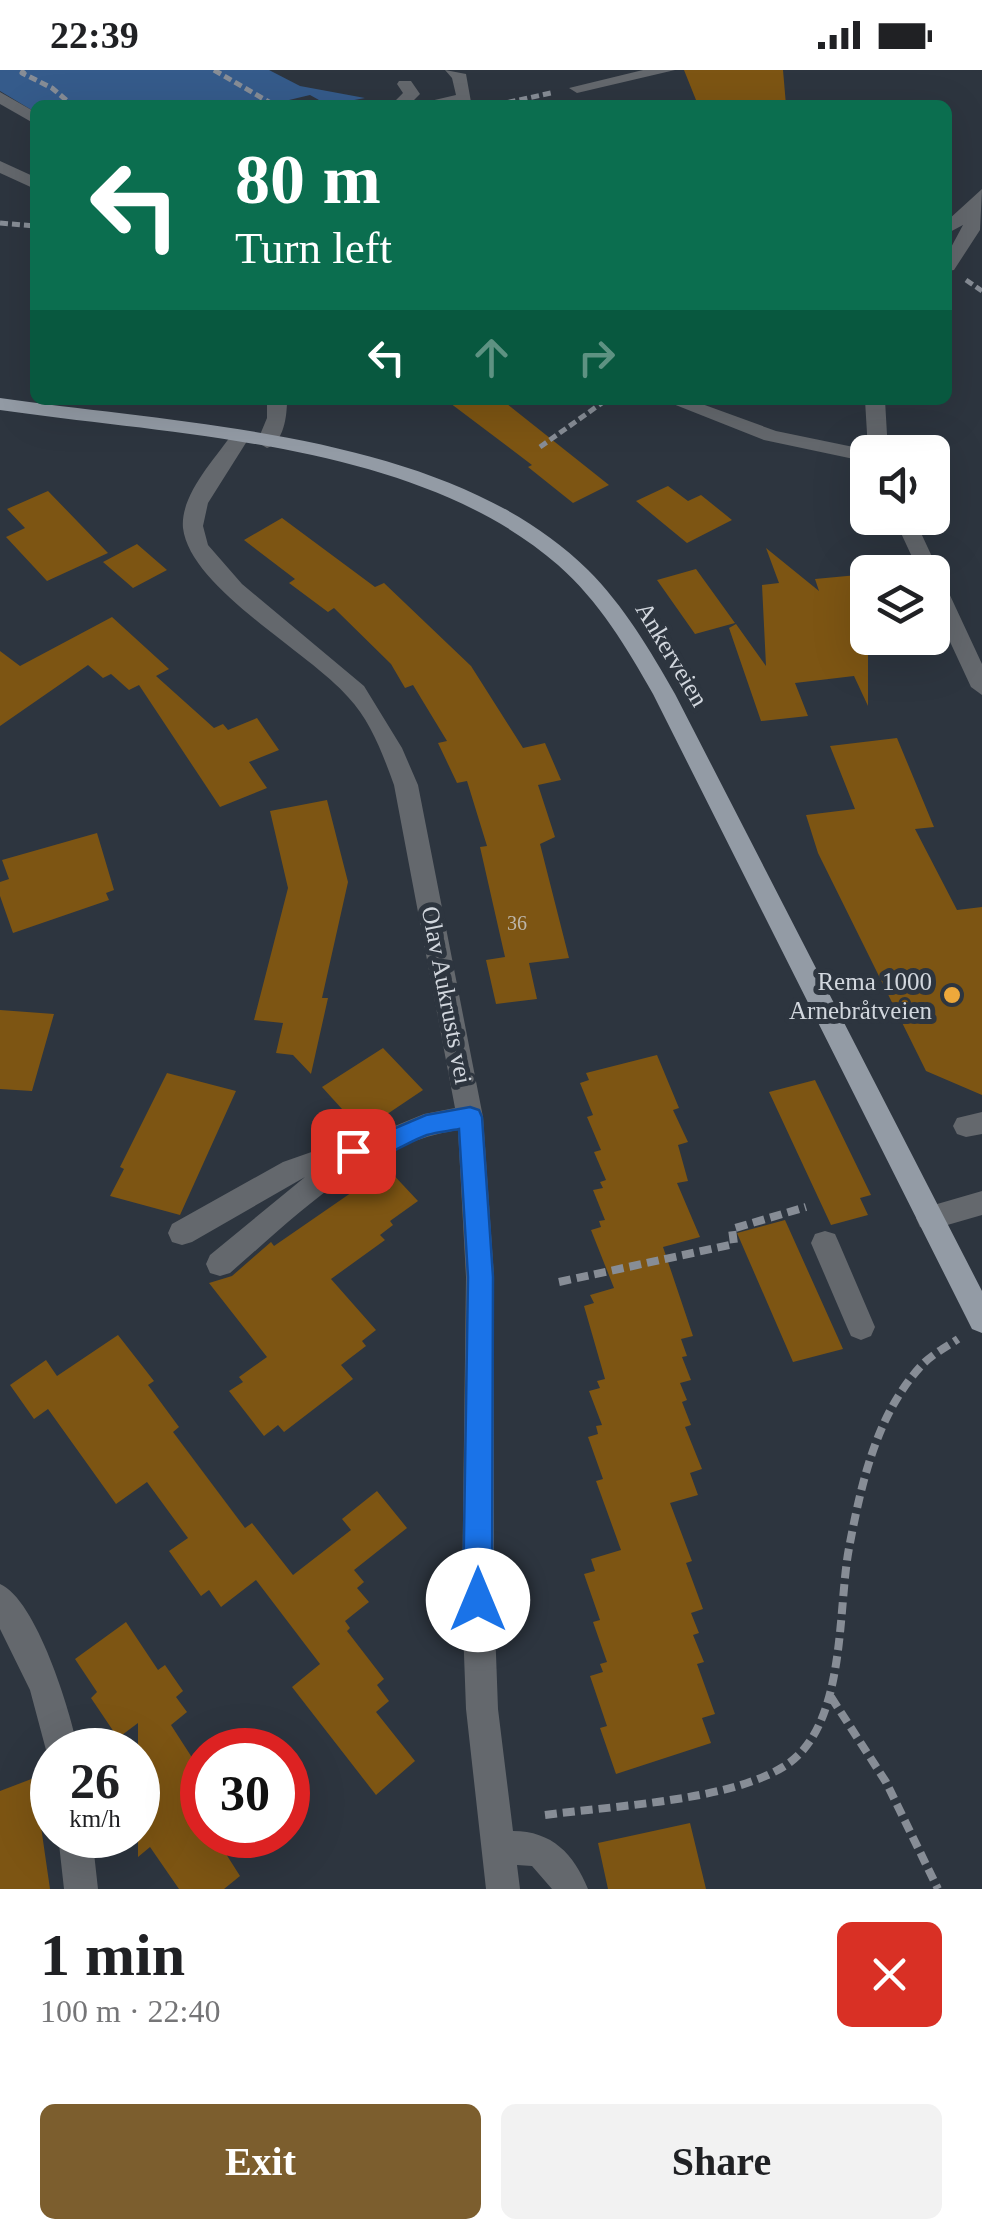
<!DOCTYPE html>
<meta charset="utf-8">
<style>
:root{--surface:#fff;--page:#f2f2f2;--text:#202124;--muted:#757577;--accent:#7c5e2e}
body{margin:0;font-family:Georgia,serif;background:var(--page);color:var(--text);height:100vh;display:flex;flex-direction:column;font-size:38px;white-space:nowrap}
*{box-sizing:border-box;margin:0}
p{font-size:32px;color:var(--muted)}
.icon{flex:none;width:55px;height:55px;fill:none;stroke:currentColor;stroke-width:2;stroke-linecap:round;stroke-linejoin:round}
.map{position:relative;height:1819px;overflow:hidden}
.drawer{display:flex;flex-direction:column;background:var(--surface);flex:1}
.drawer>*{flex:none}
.top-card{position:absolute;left:30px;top:30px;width:922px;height:305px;border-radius:15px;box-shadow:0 10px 40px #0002;background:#0b6e4f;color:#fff;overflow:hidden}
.controls{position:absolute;left:850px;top:365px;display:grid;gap:20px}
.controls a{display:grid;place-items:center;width:100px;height:100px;border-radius:15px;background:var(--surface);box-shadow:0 10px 40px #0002;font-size:50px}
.speed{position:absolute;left:30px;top:1658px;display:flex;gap:20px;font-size:50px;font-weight:700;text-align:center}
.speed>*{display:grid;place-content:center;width:130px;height:130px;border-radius:50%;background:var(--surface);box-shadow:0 10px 40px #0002;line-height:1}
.speed small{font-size:25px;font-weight:400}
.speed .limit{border:15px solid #d22;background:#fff;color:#111}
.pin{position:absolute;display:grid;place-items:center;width:85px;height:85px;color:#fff;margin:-42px;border-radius:20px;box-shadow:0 5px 15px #0006}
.me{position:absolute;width:110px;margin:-55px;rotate:0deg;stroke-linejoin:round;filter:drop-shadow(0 0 8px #0008)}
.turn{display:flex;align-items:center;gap:35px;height:210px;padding:0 40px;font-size:45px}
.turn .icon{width:130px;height:130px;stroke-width:2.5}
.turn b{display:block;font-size:70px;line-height:85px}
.lanes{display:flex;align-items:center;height:95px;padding:0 40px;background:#0003;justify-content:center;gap:50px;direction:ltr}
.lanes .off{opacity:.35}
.round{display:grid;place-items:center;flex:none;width:105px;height:105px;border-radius:15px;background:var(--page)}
.head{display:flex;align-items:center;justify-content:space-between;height:170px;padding:0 40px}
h1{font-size:60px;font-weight:800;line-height:75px}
.action{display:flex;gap:20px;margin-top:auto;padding:20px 40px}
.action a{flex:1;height:115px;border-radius:15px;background:var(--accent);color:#fff;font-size:40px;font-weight:800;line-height:115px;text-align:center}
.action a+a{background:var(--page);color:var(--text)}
.status{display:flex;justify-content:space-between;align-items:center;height:70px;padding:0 50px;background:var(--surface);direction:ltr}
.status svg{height:28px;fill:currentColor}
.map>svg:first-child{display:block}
</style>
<div class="status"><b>22:39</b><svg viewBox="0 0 49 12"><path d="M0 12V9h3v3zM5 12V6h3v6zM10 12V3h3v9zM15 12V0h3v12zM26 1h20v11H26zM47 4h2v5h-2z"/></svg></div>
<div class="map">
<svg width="982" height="1819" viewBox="0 0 982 1819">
<rect width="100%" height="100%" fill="#2d353f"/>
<path fill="#355b8b" d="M0,0H269L300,16L365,28L328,35L310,25L268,35H35V42L0,21Z"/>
<path fill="#7d5513" d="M684,0H783L786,35H698Z
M446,330H502L609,415L573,433L528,397L532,395Z
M668,416L688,431L701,425L732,450L687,473L636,431Z
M48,421L108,483L47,511L6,467L25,458L7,439Z
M282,448L375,517L384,513L471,596L523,678L545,673L561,710L538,715L555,767L540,774L569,888L529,893L537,929L496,934L486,890L505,887L480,777L487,776L467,711L457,713L438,673L447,671L413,615L405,618L391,594L334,538L328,542L289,513L295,509L244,470Z
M137,474L167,500L133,518L103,492Z
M766,478L819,521L815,509L868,504V636L854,606L795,613L808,646L761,651L729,558L736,554L766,596L762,515L779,513Z
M696,499L735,553L695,564L657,510Z
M112,547L169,599L156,606L214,658L223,654L228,660L257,648L279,680L249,692L267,718L220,737L139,615L129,620L111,604L103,608L88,595L0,656V581L20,596Z
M897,668L934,757L915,759L957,840L982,837V1025L926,1001L818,783L806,745L855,739L830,676Z
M327,730L348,812L322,928H328L311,1004L293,985L276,983L283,953L254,950L288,818L270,741Z
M97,763L114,820L106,823L109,830L13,863L0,826V812L9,809L2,790Z
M0,940L54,944L32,1021L0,1019Z
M383,978L423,1020L362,1061L322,1017Z
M657,985L679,1038L673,1040L688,1072L678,1075L688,1111L677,1113L700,1167L663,1177L693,1266L681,1269L687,1286L682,1287L691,1310L680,1313L687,1330L682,1332L691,1355L685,1357L702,1399L690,1403L698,1425L670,1433L692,1491L686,1493L703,1539L691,1543L699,1563L693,1565L704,1592L697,1594L715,1644L702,1648L711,1673L616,1704L600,1658L607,1656L590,1606L603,1602L600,1594L607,1592L593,1552L600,1550L584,1504L595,1501L591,1489L621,1480L596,1411L603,1409L588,1367L598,1364L596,1356L602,1355L589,1321L600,1318L597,1311L605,1309L584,1236L594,1233L590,1225L614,1218L591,1160L601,1157L599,1151L605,1150L593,1120L603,1118L600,1112L606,1110L594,1082L601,1080L587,1047L593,1045L580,1013L589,1010L586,1003Z
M167,1003L236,1021L180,1145L110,1126L124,1099L120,1097Z
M815,1010L871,1125L860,1128L868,1145L831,1155L769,1022Z
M387,1098L418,1131L390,1151L393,1155L380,1165L385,1170L331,1209L376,1260L362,1271L366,1276L341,1295L353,1309L284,1362L278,1355L264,1366L229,1321L243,1312L239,1307L267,1287L209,1213L232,1206L271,1172L274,1176Z
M785,1150L843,1279L793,1292L737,1163Z
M118,1265L154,1311L148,1315L179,1357L173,1362L245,1458L252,1453L293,1505L351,1460L342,1449L377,1421L407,1458L354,1500L364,1512L357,1518L369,1532L345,1551L350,1558L347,1561L384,1609L377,1615L389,1631L376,1642L415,1691L376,1725L292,1617L320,1594L256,1510L221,1537L209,1520L201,1526L169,1481L188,1468L147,1412L116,1434L48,1339L34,1349L10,1315L46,1290L57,1306Z
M126,1552L158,1600L165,1595L183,1621L176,1627L187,1642L171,1655L202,1703V1765H214L240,1806L224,1819H179L150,1777L138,1787V1653L118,1668L91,1628L97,1622L75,1589Z
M34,1708L50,1819H0V1721Z
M690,1753L706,1819H608L598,1773Z"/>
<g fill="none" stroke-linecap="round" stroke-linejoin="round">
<path stroke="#878d96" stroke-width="5" stroke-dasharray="8 4" stroke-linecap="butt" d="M24,0L22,3L52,18L72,35
M214,0L274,35
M496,35L551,23
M0,153L35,156
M966,210L982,221
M540,377L606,330"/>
<path stroke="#878d96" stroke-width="8" stroke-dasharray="12 6" stroke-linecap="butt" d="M559,1212L734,1174L732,1159L806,1137
M831,1627L886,1712L938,1819
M545,1745C611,1736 728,1731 783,1697C847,1659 837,1542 849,1478C861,1415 876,1345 921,1296C931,1285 946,1277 958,1269"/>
<path fill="#64686d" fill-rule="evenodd" d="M445,0L466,4L471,32L413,35L456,25L452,8Z
M643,0H675L577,23L569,18Z
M399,11H411L420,24L409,35H391L403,23L397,14Z
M0,22L35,42V54L0,34Z
M0,91L35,107V119L0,103Z
M982,119L980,160L954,200L948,201V183L963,155L948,163V150Z
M267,330H287C287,346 284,372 267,378L257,372L267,348Z
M663,330H691L776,361L868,380L865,330H885L888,382H868V392L764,370Z
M239,362L249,368L208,433L203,456L208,475L242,514L364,616L402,678L418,715L483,1047L494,1207V1530L498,1639L513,1761C552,1761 574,1784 588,1819H552L532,1796L517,1795L520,1819H486L466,1639L462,1530L466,1207L458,1060C366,1074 297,1145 230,1203L220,1206L210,1203L206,1194L210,1185L305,1107L192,1172L182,1175L172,1172L168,1163L172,1154L283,1092L340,1072L366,1068L424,1044L455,1038L394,715C383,685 371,651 348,627C309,582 190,518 183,458C180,425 215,389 232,364Z
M894,448H914L982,594V625L971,617L932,533V502H919Z
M982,1042V1064L966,1067L957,1064L953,1056L957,1048Z
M982,1121V1145L930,1160L920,1157L916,1148L920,1139Z
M825,1161L835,1164L839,1173L875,1257L871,1266L861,1270L851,1266L847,1257L811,1173L815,1164Z
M0,1514C36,1529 71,1642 78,1680H52V1693L46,1680L30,1620L0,1559Z
M58,1765H92L98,1819H64Z"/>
<path fill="#939ba5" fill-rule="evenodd" d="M0,328C185,355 449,362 588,500C624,536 650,580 675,624L982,1221V1263L972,1259L653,624C627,578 599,531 558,495C417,372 179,366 0,340Z"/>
</g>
<path fill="#1a73e8" stroke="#114b97" stroke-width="2.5" d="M470,1037L479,1040L482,1047L493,1207L492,1530L488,1540L478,1544L468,1540L463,1530L468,1207L459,1059C449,1061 437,1062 427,1065C401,1074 374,1099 344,1088L341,1081L344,1073L372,1068L426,1045Z"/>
<circle fill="#eda83b" stroke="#2d353f" stroke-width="4" cx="952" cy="925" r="10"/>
<g text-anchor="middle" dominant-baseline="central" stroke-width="10" stroke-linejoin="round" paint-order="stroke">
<g font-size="20" fill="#bdb6ab">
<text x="517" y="853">36</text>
</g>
<g font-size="25" fill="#d2d7de" stroke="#2d353f">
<text transform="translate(672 584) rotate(59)">Ankerveien</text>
<text transform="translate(447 925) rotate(79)">Olav Aukrusts vei</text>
</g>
<g font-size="25" fill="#d2d7de" stroke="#2d353f" text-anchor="end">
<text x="932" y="911">Rema 1000<tspan x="932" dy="29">Arnebråtveien</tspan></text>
</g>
</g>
</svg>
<div class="controls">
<a><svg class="icon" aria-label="sound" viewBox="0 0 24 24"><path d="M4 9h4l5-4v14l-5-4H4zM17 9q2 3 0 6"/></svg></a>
<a><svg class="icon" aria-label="layers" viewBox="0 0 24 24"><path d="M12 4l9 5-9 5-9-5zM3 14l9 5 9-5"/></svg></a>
</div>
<div class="speed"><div>26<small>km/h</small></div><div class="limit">30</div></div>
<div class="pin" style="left:353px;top:1081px;background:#d93025"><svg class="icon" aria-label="arrive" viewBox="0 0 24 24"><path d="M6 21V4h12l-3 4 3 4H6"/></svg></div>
<svg class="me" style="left:478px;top:1530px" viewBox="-20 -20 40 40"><circle r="19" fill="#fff"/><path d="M0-13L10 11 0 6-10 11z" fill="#1a73e8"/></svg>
<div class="top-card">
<div class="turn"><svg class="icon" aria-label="left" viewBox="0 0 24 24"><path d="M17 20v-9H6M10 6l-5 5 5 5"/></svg><div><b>80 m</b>Turn left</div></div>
<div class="lanes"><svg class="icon" aria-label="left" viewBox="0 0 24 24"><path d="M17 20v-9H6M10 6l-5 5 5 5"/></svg><svg class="icon off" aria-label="ahead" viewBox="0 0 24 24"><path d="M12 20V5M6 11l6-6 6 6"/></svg><svg class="icon off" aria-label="right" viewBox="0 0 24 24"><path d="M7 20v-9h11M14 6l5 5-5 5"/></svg></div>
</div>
</div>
<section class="drawer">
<div class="head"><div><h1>1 min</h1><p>100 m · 22:40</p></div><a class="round" style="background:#d93025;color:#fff"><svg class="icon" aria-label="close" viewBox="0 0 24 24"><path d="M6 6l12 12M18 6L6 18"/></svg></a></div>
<div class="action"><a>Exit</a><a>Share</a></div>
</section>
